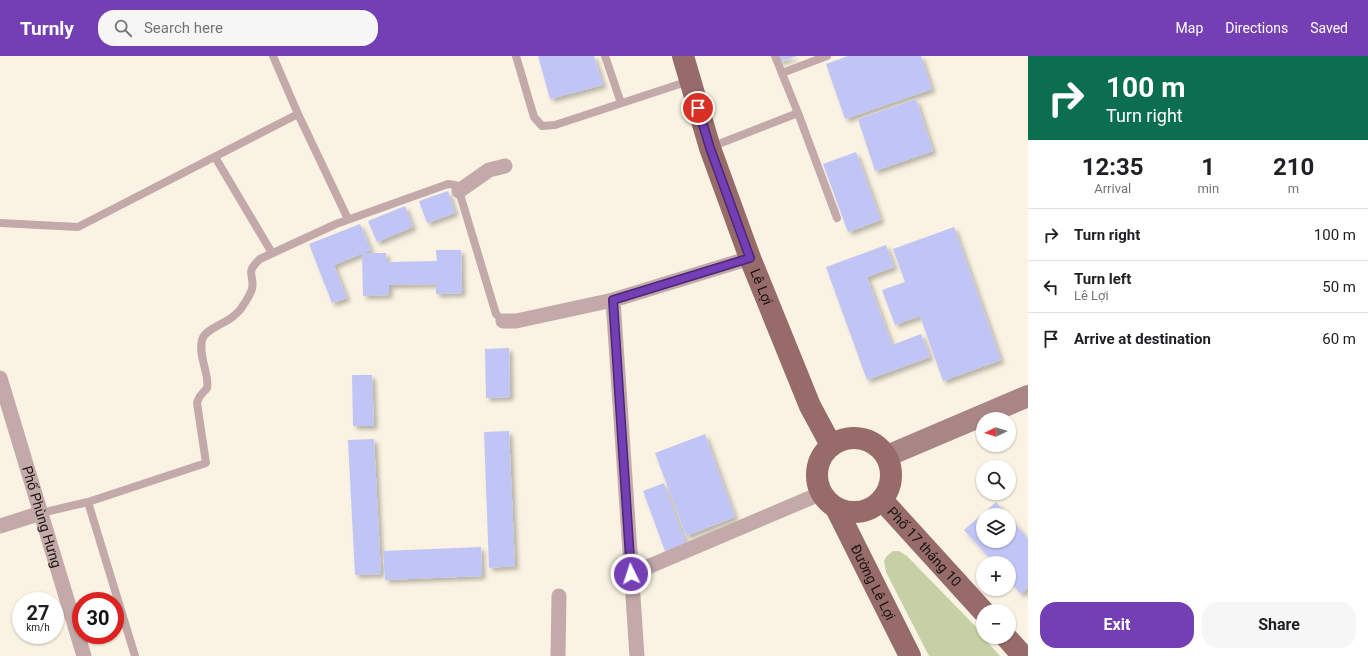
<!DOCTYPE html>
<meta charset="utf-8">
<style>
:root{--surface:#fff;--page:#f6f6f6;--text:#202124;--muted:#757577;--line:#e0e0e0;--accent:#743eb5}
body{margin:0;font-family:Roboto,sans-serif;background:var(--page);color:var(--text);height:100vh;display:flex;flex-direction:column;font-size:15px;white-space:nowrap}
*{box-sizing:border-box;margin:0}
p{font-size:13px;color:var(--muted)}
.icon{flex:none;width:22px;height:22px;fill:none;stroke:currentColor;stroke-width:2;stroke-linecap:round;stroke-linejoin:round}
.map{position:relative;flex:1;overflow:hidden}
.details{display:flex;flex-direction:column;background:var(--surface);width:340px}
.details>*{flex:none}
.banner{background:#0b6e4f;color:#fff;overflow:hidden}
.needle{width:26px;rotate:265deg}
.tools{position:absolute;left:976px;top:356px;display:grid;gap:8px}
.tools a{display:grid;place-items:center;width:40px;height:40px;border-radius:50%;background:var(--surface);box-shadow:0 1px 3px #0004;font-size:20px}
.speed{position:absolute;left:12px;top:536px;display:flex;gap:8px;font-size:20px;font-weight:700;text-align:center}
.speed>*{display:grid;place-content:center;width:52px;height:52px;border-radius:50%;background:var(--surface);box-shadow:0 1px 3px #0004;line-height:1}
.speed small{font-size:10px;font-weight:400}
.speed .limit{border:6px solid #d22;background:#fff;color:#111}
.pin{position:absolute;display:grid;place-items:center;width:34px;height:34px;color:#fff;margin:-17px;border:2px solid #fff;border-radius:50%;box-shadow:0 1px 4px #0007}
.me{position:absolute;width:44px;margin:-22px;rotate:356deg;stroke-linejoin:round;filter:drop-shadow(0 0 3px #0008)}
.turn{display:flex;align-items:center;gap:14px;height:84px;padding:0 12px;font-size:18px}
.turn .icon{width:52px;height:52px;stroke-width:2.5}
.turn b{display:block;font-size:28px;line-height:34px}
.eta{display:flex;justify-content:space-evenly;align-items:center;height:68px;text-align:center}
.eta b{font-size:24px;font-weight:700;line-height:28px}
.cta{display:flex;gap:8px;margin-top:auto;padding:8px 12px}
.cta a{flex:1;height:46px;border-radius:16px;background:var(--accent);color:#fff;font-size:16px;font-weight:700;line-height:46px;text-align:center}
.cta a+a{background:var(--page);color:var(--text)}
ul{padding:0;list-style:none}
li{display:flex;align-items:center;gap:12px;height:52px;padding:0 12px;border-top:1px solid var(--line)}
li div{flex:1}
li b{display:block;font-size:15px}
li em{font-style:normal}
header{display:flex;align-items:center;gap:24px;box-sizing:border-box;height:56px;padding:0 20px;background:var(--accent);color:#fff}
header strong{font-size:19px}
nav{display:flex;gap:22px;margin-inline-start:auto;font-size:14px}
.search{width:280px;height:36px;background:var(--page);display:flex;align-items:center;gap:10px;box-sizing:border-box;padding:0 14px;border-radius:16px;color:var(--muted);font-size:15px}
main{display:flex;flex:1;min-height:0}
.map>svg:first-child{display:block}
</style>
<header>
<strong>Turnly</strong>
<div class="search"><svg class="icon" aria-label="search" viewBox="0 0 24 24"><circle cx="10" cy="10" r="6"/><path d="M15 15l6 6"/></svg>Search here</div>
<nav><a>Map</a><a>Directions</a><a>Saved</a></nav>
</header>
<main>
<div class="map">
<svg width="1028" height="600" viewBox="0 0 1028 600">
<defs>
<filter id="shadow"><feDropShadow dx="3.5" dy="3.5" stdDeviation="2" flood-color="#0004"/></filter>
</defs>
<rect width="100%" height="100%" fill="#faf3e3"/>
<path fill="#c5d1a5" d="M893,495H899L907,500L978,573L983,581L1000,600H929L886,516L884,505L886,501Z"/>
<path fill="#c0c5f6" filter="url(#shadow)" d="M538,0H594L603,29L550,43Z
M777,0H797L779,6Z
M848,0H921L932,33L845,63L826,8Z
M916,43L933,95L875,115L858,63Z
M856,96L881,164L848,176L823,108Z
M448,135L455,157L427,167L419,145Z
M405,150L413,171L377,186L368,165Z
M360,168L371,194L334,209L347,242L332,247L309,188Z
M954,171L1001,304L943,325L920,260L895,269L882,234L905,226L893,193Z
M886,189L894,211L867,221L892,289L921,278L930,301L867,324L826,211Z
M436,194H461L462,237L436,238V228L389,229V239L363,240L362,197H386L387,206L437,205Z
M509,292L510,341L486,342L485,293Z
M352,319H372L374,370H353Z
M509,375L515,510L489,512L484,376Z
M705,378L735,461L686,480L655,397Z
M374,383L381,518L355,519L348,384Z
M664,427L686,488L665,495L643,435Z
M996,446L1007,459H983V485H1009V461L1028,483V532L1021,538L1009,524V507H994L964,474Z
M481,491L482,520L385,524L383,495Z"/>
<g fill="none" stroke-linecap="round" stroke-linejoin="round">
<path stroke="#c3a9a9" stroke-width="8" d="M273,0L298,58L348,163
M516,0L534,61L542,70L555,69L689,25
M605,0L621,47
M775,0L798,57L837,162
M782,17L827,0
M711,91L798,57
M215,101L272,197
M0,167L78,171L298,58
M88,446L135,600
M41,457L88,446L206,407L197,347C198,344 199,341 201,339C203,336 205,335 207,332C210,320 198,300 202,284C204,274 223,268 231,262C234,260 237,257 240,254C244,248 250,240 252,233C255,217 244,218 260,203L336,168L448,128L455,129L459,135L496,258L503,265"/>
<g stroke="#c3a9a9" stroke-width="15">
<path d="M459,135L489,114L505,110"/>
<path d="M613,244L637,600"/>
<path d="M503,265H516L613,244L750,202"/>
<path id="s1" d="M0,322L84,600"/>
<path d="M0,470L41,457"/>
<path d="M631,518L822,437"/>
<path d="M558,600L559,540"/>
</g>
<path stroke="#aa8585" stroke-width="22" d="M887,400L1028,340"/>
<g stroke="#986b6b" stroke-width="22">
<path id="s2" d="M683,0L710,92L750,202L810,350L831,389"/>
<circle cx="854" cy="419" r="37"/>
<path id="s3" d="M882,444L983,555"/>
<path id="s4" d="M836,452L910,600"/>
<path d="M1006,581L1023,600"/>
</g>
</g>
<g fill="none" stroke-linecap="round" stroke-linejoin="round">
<defs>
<path id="route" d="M631,518L613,244L750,202L710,92L698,52"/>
</defs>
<use href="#route" stroke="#4b2876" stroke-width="10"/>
<use href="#route" stroke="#743eb5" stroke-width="7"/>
</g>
<g text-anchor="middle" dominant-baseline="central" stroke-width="3.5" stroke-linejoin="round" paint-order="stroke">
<g font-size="14" fill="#17140f" stroke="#fff">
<text stroke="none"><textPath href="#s2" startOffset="244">Lê Lợi</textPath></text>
<text stroke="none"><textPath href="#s1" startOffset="145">Phố Phùng Hưng</textPath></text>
<text stroke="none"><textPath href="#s3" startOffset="63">Phố 17 tháng 10</textPath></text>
<text stroke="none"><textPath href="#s4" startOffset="83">Đường Lê Lợi</textPath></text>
</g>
</g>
</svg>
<div class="tools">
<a><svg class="needle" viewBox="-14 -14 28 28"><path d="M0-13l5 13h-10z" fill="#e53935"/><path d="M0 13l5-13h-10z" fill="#757577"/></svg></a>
<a><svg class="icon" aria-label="search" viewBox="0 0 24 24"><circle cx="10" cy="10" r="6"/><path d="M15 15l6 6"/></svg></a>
<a><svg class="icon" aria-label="layers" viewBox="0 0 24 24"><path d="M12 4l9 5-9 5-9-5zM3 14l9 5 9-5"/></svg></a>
<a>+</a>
<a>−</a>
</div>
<div class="speed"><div>27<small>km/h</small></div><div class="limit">30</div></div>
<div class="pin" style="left:698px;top:52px;background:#d93025"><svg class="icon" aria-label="arrive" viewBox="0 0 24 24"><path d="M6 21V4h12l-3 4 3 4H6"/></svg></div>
<svg class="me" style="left:631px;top:518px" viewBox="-20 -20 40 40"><circle r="17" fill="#743eb5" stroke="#fff" stroke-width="3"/><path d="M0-11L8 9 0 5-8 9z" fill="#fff"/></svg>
</div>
<section class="details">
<div class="banner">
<div class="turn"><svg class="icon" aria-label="right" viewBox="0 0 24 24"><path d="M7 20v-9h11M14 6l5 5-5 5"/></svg><div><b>100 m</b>Turn right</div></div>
</div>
<div class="eta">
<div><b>12:35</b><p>Arrival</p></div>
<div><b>1</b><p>min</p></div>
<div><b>210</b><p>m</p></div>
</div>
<ul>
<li><svg class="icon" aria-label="right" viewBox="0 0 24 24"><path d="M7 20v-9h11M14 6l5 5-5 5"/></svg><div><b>Turn right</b></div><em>100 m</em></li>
<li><svg class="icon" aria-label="left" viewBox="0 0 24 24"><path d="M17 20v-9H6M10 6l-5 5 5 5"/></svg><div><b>Turn left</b><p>Lê Lợi</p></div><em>50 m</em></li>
<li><svg class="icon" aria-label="arrive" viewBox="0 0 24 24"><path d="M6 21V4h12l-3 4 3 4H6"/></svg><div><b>Arrive at destination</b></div><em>60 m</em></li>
</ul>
<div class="cta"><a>Exit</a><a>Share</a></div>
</section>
</main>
